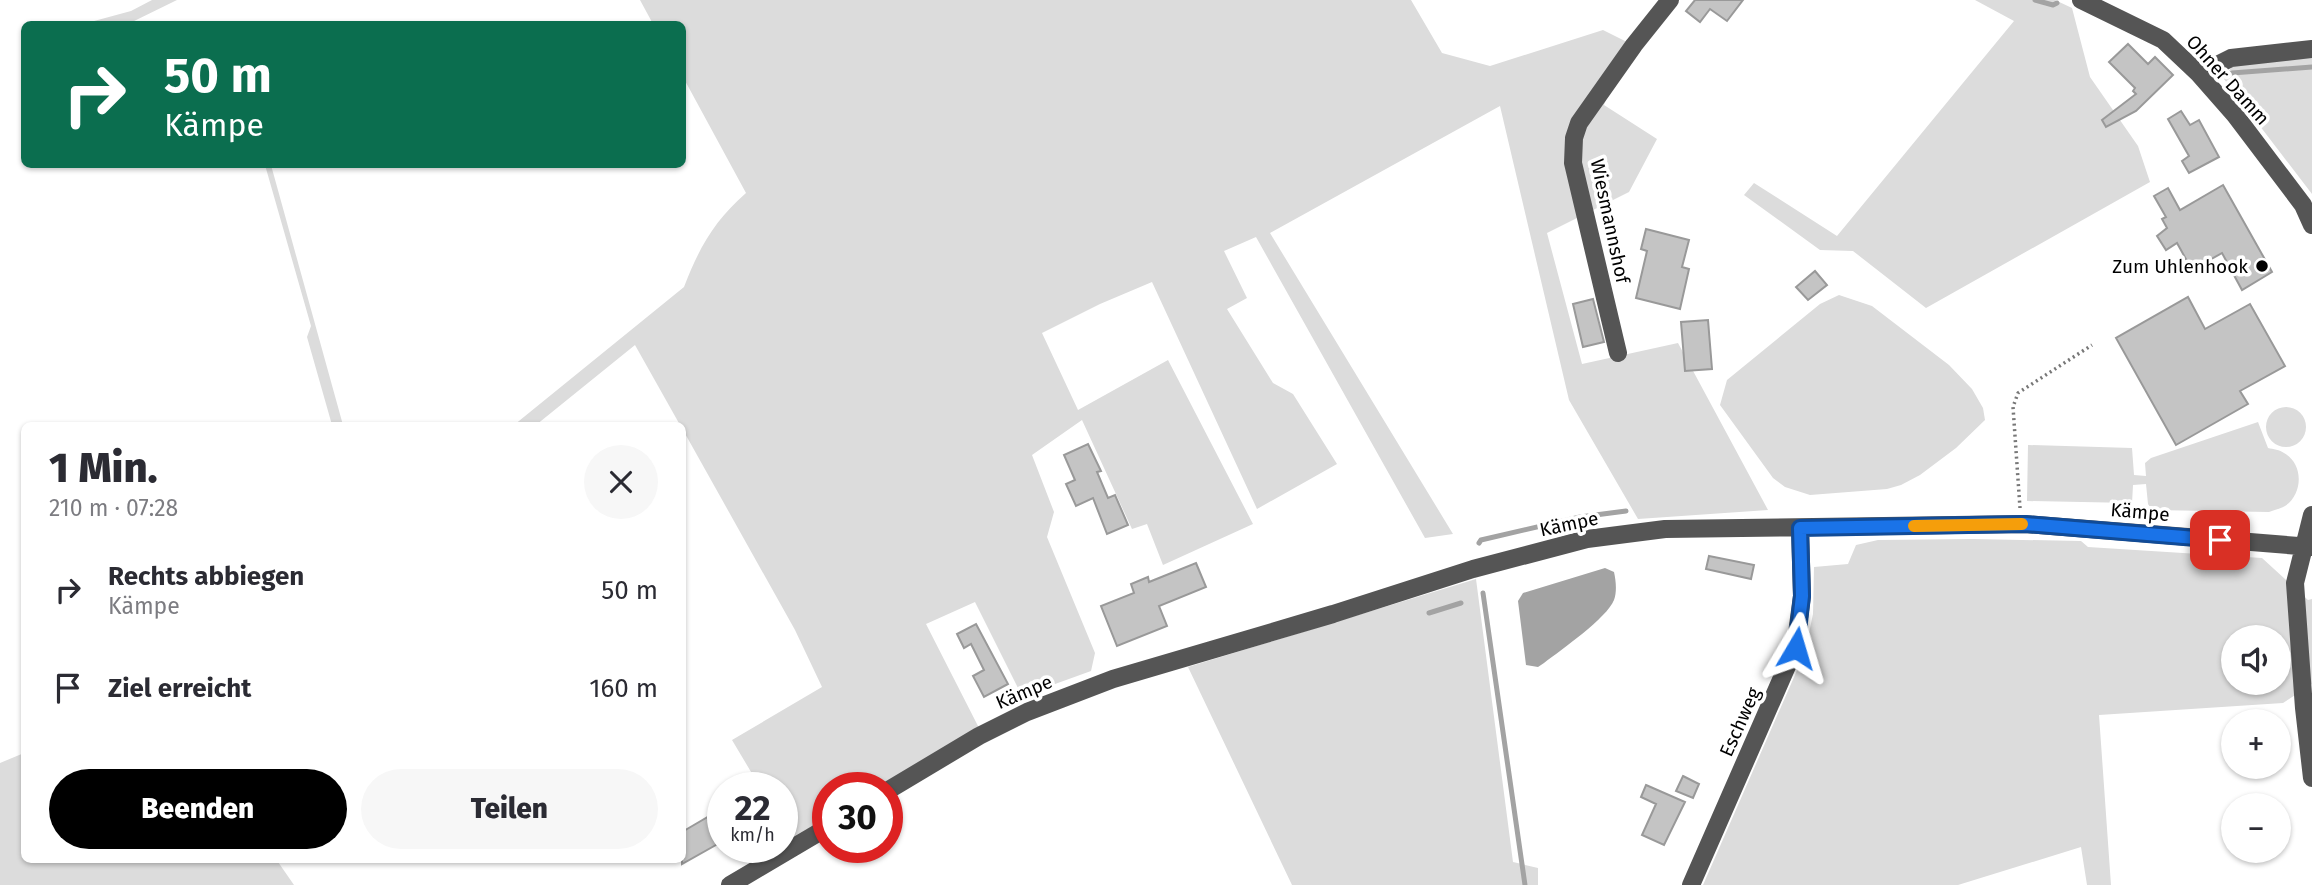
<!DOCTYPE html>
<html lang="de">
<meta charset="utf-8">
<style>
:root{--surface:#fff;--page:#f7f7f7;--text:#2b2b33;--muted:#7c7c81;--accent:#000}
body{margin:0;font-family:"Fira Sans",sans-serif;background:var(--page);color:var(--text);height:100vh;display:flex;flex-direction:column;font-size:26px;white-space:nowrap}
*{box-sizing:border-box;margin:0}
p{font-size:23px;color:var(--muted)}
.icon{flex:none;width:38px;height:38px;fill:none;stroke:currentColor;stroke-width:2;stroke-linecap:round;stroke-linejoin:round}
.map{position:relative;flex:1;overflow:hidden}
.details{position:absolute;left:21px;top:422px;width:665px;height:441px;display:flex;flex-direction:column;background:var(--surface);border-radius:10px;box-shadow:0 2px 5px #0004}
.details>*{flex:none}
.top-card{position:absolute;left:21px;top:21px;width:665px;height:147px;border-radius:10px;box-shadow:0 2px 5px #0004;background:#0b6e4f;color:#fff;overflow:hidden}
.controls{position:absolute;left:2221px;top:625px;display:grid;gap:14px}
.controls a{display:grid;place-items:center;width:70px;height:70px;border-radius:50%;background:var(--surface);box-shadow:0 2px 5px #0004;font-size:35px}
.speed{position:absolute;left:707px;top:772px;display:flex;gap:14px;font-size:35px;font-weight:700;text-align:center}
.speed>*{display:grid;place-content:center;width:91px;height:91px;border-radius:50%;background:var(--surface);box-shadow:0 2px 5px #0004;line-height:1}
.speed small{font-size:18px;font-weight:400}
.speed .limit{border:10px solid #d22;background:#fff;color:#111}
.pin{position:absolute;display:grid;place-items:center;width:60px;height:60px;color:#fff;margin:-30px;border-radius:14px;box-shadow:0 4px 10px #0006}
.me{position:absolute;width:77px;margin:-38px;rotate:7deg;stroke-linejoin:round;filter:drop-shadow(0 0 5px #0008)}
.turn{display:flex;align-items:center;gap:24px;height:147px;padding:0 28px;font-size:32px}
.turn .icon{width:91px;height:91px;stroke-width:2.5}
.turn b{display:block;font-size:49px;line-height:60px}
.round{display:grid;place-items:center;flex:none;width:74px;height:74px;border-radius:37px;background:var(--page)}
.summary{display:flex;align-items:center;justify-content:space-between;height:119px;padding:0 28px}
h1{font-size:42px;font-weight:800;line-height:52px}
.button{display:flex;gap:14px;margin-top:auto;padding:14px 28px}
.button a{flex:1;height:80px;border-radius:42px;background:var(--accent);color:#fff;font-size:28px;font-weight:800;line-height:80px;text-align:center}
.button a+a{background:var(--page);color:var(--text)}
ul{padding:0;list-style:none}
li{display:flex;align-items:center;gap:21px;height:98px;padding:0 28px}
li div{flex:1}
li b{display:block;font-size:26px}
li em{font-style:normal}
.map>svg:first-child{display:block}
</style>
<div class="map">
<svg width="2312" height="885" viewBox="0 0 2312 885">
<rect width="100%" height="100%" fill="#fff"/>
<path fill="#dcdcdc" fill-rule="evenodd" d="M152,0H177L128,24H83L131,11Z
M640,0H1411L1442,53L1490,66L1603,30L1627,42L1604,105L1657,139L1629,192L1547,233L1582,364L1678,343L1768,510L1638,519L1569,400L1500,106L1270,233L1453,534L1425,538L1256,237L1224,251L1247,298L1227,309L1273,383L1293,394L1337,464L1257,509L1152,282L1100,304L1042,333L1078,410L1168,360L1253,524L1163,565L1147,524L1132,529L1082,420L1032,455L1054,512L1047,537L1095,653L1091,671L1022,696L975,602L926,624L979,728L878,787L828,788V817L791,840L782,826V788L760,787L732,740L822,687L795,630L683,430L682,425H680L635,345L536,425H514L684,287C699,248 714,221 746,193L683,77L682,24H653Z
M1975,0H2055L2072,8L2090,77L2138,146L2150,182L1926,308L1853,251L1820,250L1744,195L1754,183L1837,236L2014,21Z
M2312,56V194L2224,79L2234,63Z
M265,165H271L343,425H332L307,337L311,326Z
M1839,295L1872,306L1949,365L1972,389L1983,408L1985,420L1956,448L1920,475L1901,485L1887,489L1810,495L1785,487L1773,478L1720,405L1727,380L1820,304Z
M2266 427a20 20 0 1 1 40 0a20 20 0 1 1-40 0Z
M2258,422L2268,448C2273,449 2280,450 2284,453C2304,464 2303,494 2285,506C2280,509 2274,510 2269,512L2152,510L2148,504L2146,484L2133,485L2132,503L2027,501L2028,445L2132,448L2134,475L2146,476L2145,463L2151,458Z
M1973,539L2081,541L2088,547L2262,558L2308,600L2312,599V684L2283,703L2099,715L2111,885H2087L2081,847L1958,885H1703L1805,652L1813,614L1814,567L1848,564L1856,545L1878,540ZM2233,637H2278V682H2233Z
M1476,579L1513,862L1538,868V885H1292L1188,667Z
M24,753V859H276L294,885H0V763Z"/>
<path fill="#a3a3a3" d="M1605,568L1614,572C1616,581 1617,592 1614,600C1607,618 1561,650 1544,663L1538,667L1526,665L1518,601L1523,593Z"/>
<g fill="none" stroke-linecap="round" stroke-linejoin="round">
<path stroke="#a3a3a3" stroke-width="5" d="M2035,0L2053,5L2057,3
M2232,73L2312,67
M1479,543L1481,540L1580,517L1626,511
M1483,593L1525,885
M1429,613L1461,603"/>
</g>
<path fill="#c4c4c4" stroke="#999" stroke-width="2" d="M1695,0H1743L1727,21L1710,9L1700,22L1686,11Z
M2128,44L2148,64L2155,57L2173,75L2136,111L2106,127L2102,120L2136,94L2133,91L2135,88L2109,62Z
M2181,111L2190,125L2199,120L2219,157L2189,173L2182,161L2189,156L2168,119Z
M2223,185L2272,272L2242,290L2222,253L2192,270L2177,243L2166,250L2157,236L2167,228L2162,219L2166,217L2154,196L2168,188L2180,210Z
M1646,229L1689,240L1682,267L1689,269L1680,309L1636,298L1647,251L1641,249Z
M1815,271L1827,285L1808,300L1796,287Z
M2188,297L2205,329L2250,304L2285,366L2240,391L2248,404L2176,445L2116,338Z
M1593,299L1604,342L1583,347L1573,304Z
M1708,320L1712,369L1685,371L1681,322Z
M1088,444L1101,471L1097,472L1108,498L1115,495L1128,525L1107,534L1093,498L1076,506L1066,484L1075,480L1064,455Z
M1709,556L1754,565L1751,579L1706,569Z
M1196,563L1206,587L1159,606L1167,626L1117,646L1101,606L1134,593L1131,584L1148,577L1149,582Z
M976,624L1008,684L984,697L973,676L984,670L971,644L964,648L957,634Z
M1683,776L1699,784L1693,798L1676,791Z
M1646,785L1685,802L1664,845L1642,835L1656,804L1641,797Z
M723,808V841L682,864V832Z"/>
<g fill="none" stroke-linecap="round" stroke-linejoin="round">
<path stroke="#777" stroke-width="3.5" stroke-dasharray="2 3.5" stroke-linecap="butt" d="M2020,508L2013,407L2018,393L2092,345"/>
<path stroke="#555" stroke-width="18" d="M2081,0L2163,40L2199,74L2235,115L2303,205L2312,225
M2199,74L2231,58L2312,49
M1618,353L1573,163L1574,138L1579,123L1634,45L1670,0
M2312,515L2295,583L2304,708L2312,778
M887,791L979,736L1027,712L1113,679L1333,614L1473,569L1587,539L1665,529L2025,524L2312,547
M730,885L828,827
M1691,885L1795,648L1802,596L1800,528"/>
</g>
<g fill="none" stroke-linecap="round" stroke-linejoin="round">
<defs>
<path id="route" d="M1796,648L1802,596L1800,528L2025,524L2220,540"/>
</defs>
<use href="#route" stroke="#114b97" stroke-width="18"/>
<use href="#route" stroke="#1a73e8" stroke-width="12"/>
<path stroke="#f59e0b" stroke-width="12" d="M1914,526L2022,524"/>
</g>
<circle fill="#000" stroke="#fff" stroke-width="2.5" cx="2262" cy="266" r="7"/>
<g text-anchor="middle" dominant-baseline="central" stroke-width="7" stroke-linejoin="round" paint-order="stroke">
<g font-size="19" fill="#000" stroke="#fff">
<text transform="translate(2228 80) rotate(48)">Ohner Damm</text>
<text transform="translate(1610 221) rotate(78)">Wiesmannshof</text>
<text transform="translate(2140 512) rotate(5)">Kämpe</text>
<text transform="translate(1569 524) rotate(-12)">Kämpe</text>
<text transform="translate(1024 692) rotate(-23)">Kämpe</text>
<text transform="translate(1740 722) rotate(-66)">Eschweg</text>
</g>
<g font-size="19" fill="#000" stroke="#fff" text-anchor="end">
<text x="2248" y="266">Zum Uhlenhook</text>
</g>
</g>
</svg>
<div class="controls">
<a><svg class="icon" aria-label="sound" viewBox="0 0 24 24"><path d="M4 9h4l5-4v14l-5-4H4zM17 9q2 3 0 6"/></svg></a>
<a>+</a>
<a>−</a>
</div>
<div class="speed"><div>22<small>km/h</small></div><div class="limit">30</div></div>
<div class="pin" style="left:2220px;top:540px;background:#d93025"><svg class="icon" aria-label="arrive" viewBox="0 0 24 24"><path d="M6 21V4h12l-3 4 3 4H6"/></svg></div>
<svg class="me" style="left:1796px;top:648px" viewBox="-20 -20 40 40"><path d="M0-17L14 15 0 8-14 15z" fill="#1a73e8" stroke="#fff" stroke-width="4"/></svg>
<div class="top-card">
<div class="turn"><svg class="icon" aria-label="right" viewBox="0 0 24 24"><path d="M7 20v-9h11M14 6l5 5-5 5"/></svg><div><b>50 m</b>Kämpe</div></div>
</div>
<section class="details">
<div class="summary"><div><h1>1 Min.</h1><p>210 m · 07:28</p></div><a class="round"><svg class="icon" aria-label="close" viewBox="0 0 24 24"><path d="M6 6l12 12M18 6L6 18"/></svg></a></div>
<ul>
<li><svg class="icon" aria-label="right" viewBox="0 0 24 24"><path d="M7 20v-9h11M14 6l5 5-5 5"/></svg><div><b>Rechts abbiegen</b><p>Kämpe</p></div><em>50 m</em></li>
<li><svg class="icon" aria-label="arrive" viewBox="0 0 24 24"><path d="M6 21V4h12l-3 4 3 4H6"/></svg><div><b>Ziel erreicht</b></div><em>160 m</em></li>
</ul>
<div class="button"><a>Beenden</a><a>Teilen</a></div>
</section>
</div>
